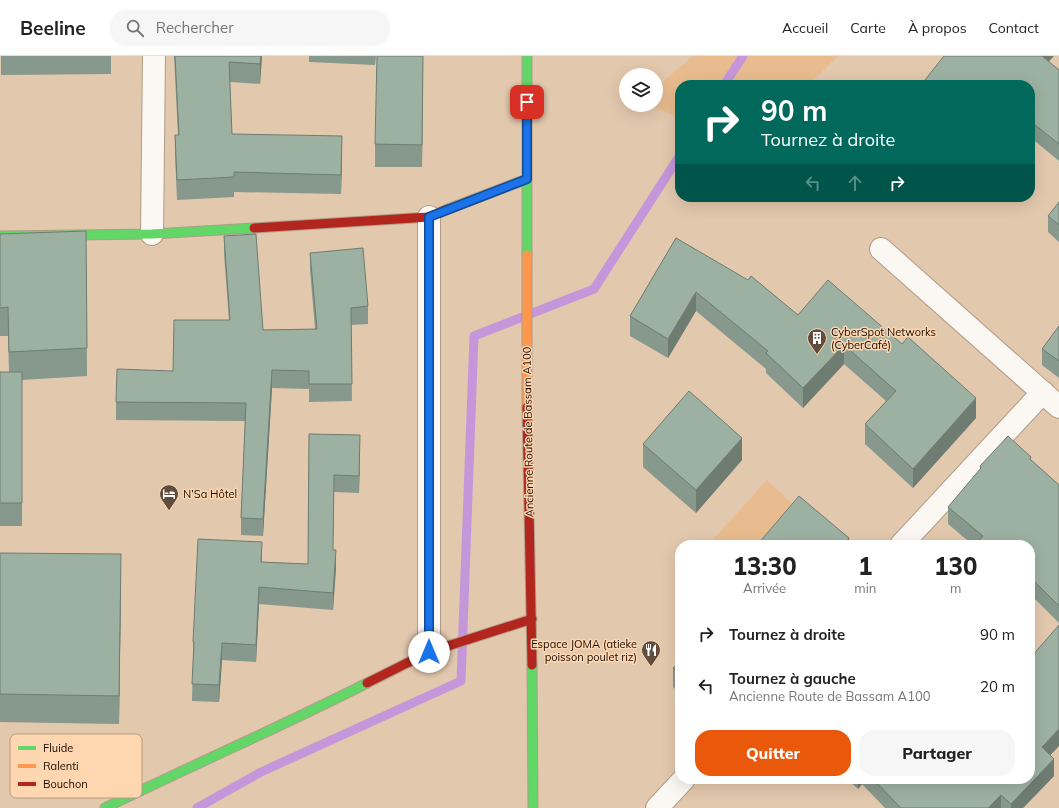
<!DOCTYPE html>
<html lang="fr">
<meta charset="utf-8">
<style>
:root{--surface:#fff;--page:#f6f6f6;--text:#222;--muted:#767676;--line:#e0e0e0;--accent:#ea580c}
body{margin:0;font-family:Mulish,sans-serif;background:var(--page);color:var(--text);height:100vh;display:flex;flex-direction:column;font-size:15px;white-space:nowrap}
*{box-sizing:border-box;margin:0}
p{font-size:13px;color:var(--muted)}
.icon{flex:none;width:22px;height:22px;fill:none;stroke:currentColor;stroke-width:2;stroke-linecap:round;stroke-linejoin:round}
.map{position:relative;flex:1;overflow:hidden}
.sheet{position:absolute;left:675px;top:484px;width:360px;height:244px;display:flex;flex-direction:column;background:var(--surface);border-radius:16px;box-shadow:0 4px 16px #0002}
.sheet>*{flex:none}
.hud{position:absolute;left:675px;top:24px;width:360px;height:122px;border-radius:16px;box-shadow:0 4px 16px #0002;background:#00695c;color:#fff;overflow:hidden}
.fabs{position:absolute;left:619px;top:12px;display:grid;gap:8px}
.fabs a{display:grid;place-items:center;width:44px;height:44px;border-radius:50%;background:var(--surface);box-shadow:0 4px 16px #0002;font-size:20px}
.pin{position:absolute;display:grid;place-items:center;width:34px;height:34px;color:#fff;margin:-17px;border-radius:8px;box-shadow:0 2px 6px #0006}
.me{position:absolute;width:44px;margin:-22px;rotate:0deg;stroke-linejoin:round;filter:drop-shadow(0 0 3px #0008)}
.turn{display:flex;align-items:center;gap:14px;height:84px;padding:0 20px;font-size:18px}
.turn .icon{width:52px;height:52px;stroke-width:2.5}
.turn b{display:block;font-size:28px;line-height:34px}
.lanes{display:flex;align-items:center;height:38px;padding:0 20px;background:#0003;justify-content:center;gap:20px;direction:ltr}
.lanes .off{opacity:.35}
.eta{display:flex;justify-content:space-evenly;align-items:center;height:68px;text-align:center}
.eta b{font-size:24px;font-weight:800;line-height:28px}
.action{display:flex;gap:8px;margin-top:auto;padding:8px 20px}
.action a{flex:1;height:46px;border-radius:16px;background:var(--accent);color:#fff;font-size:16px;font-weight:800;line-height:46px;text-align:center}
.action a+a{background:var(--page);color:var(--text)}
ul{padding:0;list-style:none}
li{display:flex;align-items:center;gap:12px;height:52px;padding:0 20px}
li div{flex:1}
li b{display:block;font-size:15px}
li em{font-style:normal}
header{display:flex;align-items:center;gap:24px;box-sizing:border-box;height:56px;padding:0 20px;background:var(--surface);border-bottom:1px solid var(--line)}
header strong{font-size:19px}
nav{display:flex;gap:22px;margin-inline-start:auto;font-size:14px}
.search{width:280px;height:36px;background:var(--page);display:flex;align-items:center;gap:10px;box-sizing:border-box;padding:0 14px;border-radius:16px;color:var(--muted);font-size:15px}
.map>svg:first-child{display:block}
</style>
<header>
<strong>Beeline</strong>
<div class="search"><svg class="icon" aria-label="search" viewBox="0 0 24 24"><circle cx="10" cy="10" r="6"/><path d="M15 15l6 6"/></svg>Rechercher</div>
<nav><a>Accueil</a><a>Carte</a><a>À propos</a><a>Contact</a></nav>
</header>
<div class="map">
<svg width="1059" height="752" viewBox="0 0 1059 752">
<rect width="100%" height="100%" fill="#e2c8ad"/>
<path fill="#e9bc8f" d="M693,0H838L809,29H680V62L648,49H656V29L660,28Z
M767,424L803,458L762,489H708Z"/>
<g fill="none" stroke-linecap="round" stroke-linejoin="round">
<path stroke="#c596da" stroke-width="9" d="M724,29L743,0
M197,752L261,716L461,625L474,280L594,233L680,99"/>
<defs>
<path id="street" d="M152,178L154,0
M881,193L1059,351
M901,489L1043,336
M429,596V161
M657,752L684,723"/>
<path id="fast" d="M527,0V199
M448,153L527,123
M0,180L152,178L254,172
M532,609L533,752
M105,752C192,709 281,671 367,627"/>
<path id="slow" d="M527,199V351"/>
<path id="jam" d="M254,172L429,161L448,153
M527,351L532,609
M367,627L429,596L532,563"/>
</defs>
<use href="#street" stroke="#b09d88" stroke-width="24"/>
<use href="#fast" stroke="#b09d88" stroke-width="11"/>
<use href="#slow" stroke="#b09d88" stroke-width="11"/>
<use href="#jam" stroke="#b09d88" stroke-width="11"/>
<use href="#street" stroke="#fbf7f3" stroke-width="22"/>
<use href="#fast" stroke="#63d668" stroke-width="9"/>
<use href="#slow" stroke="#ff974d" stroke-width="9"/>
<use href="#jam" stroke="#b3261e" stroke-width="9"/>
</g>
<path fill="#87988c" d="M1,0H111V18L1,19Z
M174,0H262L260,28L230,26L232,78L342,100L341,138L234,136V141L177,144L175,99V79H178Z
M309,0H376L375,9L309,6Z
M423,0L422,111H375V88Z
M1049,6L1059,14V105L1030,81V29Z
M1059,146V186L1048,176V160Z
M86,175L87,320L22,324V470H0V316H9L8,280H0V178Z
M224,180L263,274L315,273L310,214V197L368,250V268L351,269L352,345L309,346V333L272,332L263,480L241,479V462L245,365L116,364V346L173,315L229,264L224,198Z
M676,182L798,259L976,362L913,432L865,388V368L886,345L844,308L803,352L766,317V313L696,255L668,302L630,280V260Z
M1059,270V322L1042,309V293Z
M309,378L360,396L359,437L334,436L333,494L336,511L333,554L259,548L256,606L222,604L219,646L192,645L193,603V586L262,506L308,508Z
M643,388L742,404L696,457L643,411Z
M1031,404L1059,429V567L1032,540L1030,542V489H973L948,468V451L980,414V410Z
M0,497L121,526L119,668L0,666Z
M680,605V638L673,631V612Z
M1050,699L1054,720L1023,752H885L862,728L858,733L847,723H1030Z"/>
<path fill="#6e7c72" d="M261,0H262L260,28V8Z
M423,0V13L422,111V89Z
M1040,0H1054L1040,15Z
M342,80V100L341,138V119Z
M696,236V255L668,302V283Z
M844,289V308L803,352V332Z
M272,314V332L263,480V463Z
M976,342V362L913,432V413Z
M360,379V396L359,437V420Z
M742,382V404L696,457V434Z
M849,482V489H844Z
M262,486V503L261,523V506Z
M336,494V511L333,554V537Z
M121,498V526L119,668V640Z
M1032,523V540L1030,542V525Z
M259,531V548L256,606V589Z
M222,587V604L219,646V629Z
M1059,673V690L1042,708V691Z
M1054,703V720L1023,752H1011V748Z
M858,723H862V728L858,733Z
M1001,739V752H988Z"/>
<path fill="#9db1a3" stroke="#6e7c72" d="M175,0H261L260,8L229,6L232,78L342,80L341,119L234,116V121L177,124L175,79H179Z
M377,0H423L422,89L375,88Z
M944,0H1042L1059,14V88L1030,65V29H921Z
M1059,146V169L1048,160Z
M86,175L87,292L9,296L8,251L0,252V178Z
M256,178L263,274L317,273L310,197L363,192L368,250L351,252L352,328H309V315L272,314L263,463L241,462L246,347L116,346L117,313L173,315L174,264H230L224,180Z
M676,182L748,224L751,220L798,259L828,224L902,288L908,281L976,342L913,413L865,368L896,335L844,289L803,332L766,297L768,295L696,236L668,283L630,260Z
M1059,270V305L1042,293Z
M0,316H22V447H0Z
M689,335L742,382L696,434L643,388Z
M309,378L360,379L359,420L334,419L333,494H336L333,537L259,531L256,589L222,587L219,629L192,628L194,586H193L198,483L262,486L261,506L308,508Z
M1008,380L1031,401L1030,403L1059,429V550L1032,523L1030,525V489H975L983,480L948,451L981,412L980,410Z
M799,440L849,482L844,489H757Z
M0,497L121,498L119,640L0,638Z
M1059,569V673L1042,691L1054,703L1011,748L1001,739L988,752H901L873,723H1030V598L1032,600Z
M680,605V618L673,612Z"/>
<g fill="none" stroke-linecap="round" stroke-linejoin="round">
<defs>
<path id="route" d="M429,596V161L527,123V46"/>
</defs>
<use href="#route" stroke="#114b97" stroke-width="10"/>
<use href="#route" stroke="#1a73e8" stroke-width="7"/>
</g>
<defs>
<symbol id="building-pin" viewBox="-11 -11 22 30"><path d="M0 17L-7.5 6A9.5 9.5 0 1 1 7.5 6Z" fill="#614c3d" stroke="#fed7b1"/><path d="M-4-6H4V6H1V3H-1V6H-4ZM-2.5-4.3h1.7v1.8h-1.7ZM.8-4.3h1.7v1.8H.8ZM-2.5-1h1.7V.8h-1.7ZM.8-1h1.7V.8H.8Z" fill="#fff"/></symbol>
<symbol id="hotel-pin" viewBox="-11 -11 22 30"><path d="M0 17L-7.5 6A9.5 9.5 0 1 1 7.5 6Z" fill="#614c3d" stroke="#fed7b1"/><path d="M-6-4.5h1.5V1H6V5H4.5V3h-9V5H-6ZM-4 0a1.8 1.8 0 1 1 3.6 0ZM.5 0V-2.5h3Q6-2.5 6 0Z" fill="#fff"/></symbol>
<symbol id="restaurant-pin" viewBox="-11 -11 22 30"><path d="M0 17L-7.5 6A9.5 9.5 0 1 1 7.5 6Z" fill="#614c3d" stroke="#fed7b1"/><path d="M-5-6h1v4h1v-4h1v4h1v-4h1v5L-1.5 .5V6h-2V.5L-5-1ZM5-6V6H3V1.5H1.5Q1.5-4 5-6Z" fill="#fff"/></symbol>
</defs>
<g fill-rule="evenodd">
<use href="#building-pin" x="806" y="271" width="22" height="30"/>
<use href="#hotel-pin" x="158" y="427" width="22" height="30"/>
<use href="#restaurant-pin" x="640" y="583" width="22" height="30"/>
</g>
<g text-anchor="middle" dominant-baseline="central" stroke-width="3" stroke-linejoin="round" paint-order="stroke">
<g font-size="11" fill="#1b0a00" stroke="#fed7b1" text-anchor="start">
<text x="831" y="276">CyberSpot Networks<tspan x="831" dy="13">(CyberCafé)</tspan></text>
<text x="183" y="438">N’Sa Hôtel</text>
<text x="637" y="588" text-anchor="end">Espace JOMA (atieke<tspan x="637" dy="13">poisson poulet riz)</tspan></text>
</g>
<g font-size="11" fill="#1b0a00" stroke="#fed7b1">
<text transform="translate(528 376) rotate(-91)">Ancienne Route de Bassam A100</text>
</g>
</g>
<rect x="10" y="678" width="132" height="64" rx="6" fill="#fed7b1" stroke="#ba9a7c" stroke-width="1"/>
<rect x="18" y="690" width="18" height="4" fill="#63d668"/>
<rect x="18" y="708" width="18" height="4" fill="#ff974d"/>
<rect x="18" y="726" width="18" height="4" fill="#b3261e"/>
<g font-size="11" fill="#1b0a00">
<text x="43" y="696">Fluide</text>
<text x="43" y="714">Ralenti</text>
<text x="43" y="732">Bouchon</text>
</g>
</svg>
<div class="fabs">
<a><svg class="icon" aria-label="layers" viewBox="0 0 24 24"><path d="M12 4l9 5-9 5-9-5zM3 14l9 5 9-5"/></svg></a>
</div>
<div class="pin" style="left:527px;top:46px;background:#d93025"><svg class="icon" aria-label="arrive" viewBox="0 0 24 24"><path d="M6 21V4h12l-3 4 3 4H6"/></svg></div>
<svg class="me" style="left:429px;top:596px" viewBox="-20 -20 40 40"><circle r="19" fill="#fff"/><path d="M0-13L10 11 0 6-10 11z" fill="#1a73e8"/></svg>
<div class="hud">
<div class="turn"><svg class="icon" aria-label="right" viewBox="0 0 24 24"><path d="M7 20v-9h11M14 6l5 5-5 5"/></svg><div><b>90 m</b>Tournez à droite</div></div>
<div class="lanes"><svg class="icon off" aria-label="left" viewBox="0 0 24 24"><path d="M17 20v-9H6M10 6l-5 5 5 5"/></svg><svg class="icon off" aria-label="ahead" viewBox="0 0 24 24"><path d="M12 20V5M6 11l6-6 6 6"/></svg><svg class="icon" aria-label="right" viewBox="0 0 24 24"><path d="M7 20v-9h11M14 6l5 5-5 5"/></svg></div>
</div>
<section class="sheet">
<div class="eta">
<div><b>13:30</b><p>Arrivée</p></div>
<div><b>1</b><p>min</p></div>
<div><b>130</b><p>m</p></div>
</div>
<ul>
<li><svg class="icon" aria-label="right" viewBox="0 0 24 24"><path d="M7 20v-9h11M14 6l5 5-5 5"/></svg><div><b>Tournez à droite</b></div><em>90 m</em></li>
<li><svg class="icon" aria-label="left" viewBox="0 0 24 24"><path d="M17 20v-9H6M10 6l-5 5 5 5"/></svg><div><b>Tournez à gauche</b><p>Ancienne Route de Bassam A100</p></div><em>20 m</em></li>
</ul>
<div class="action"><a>Quitter</a><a>Partager</a></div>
</section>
</div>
